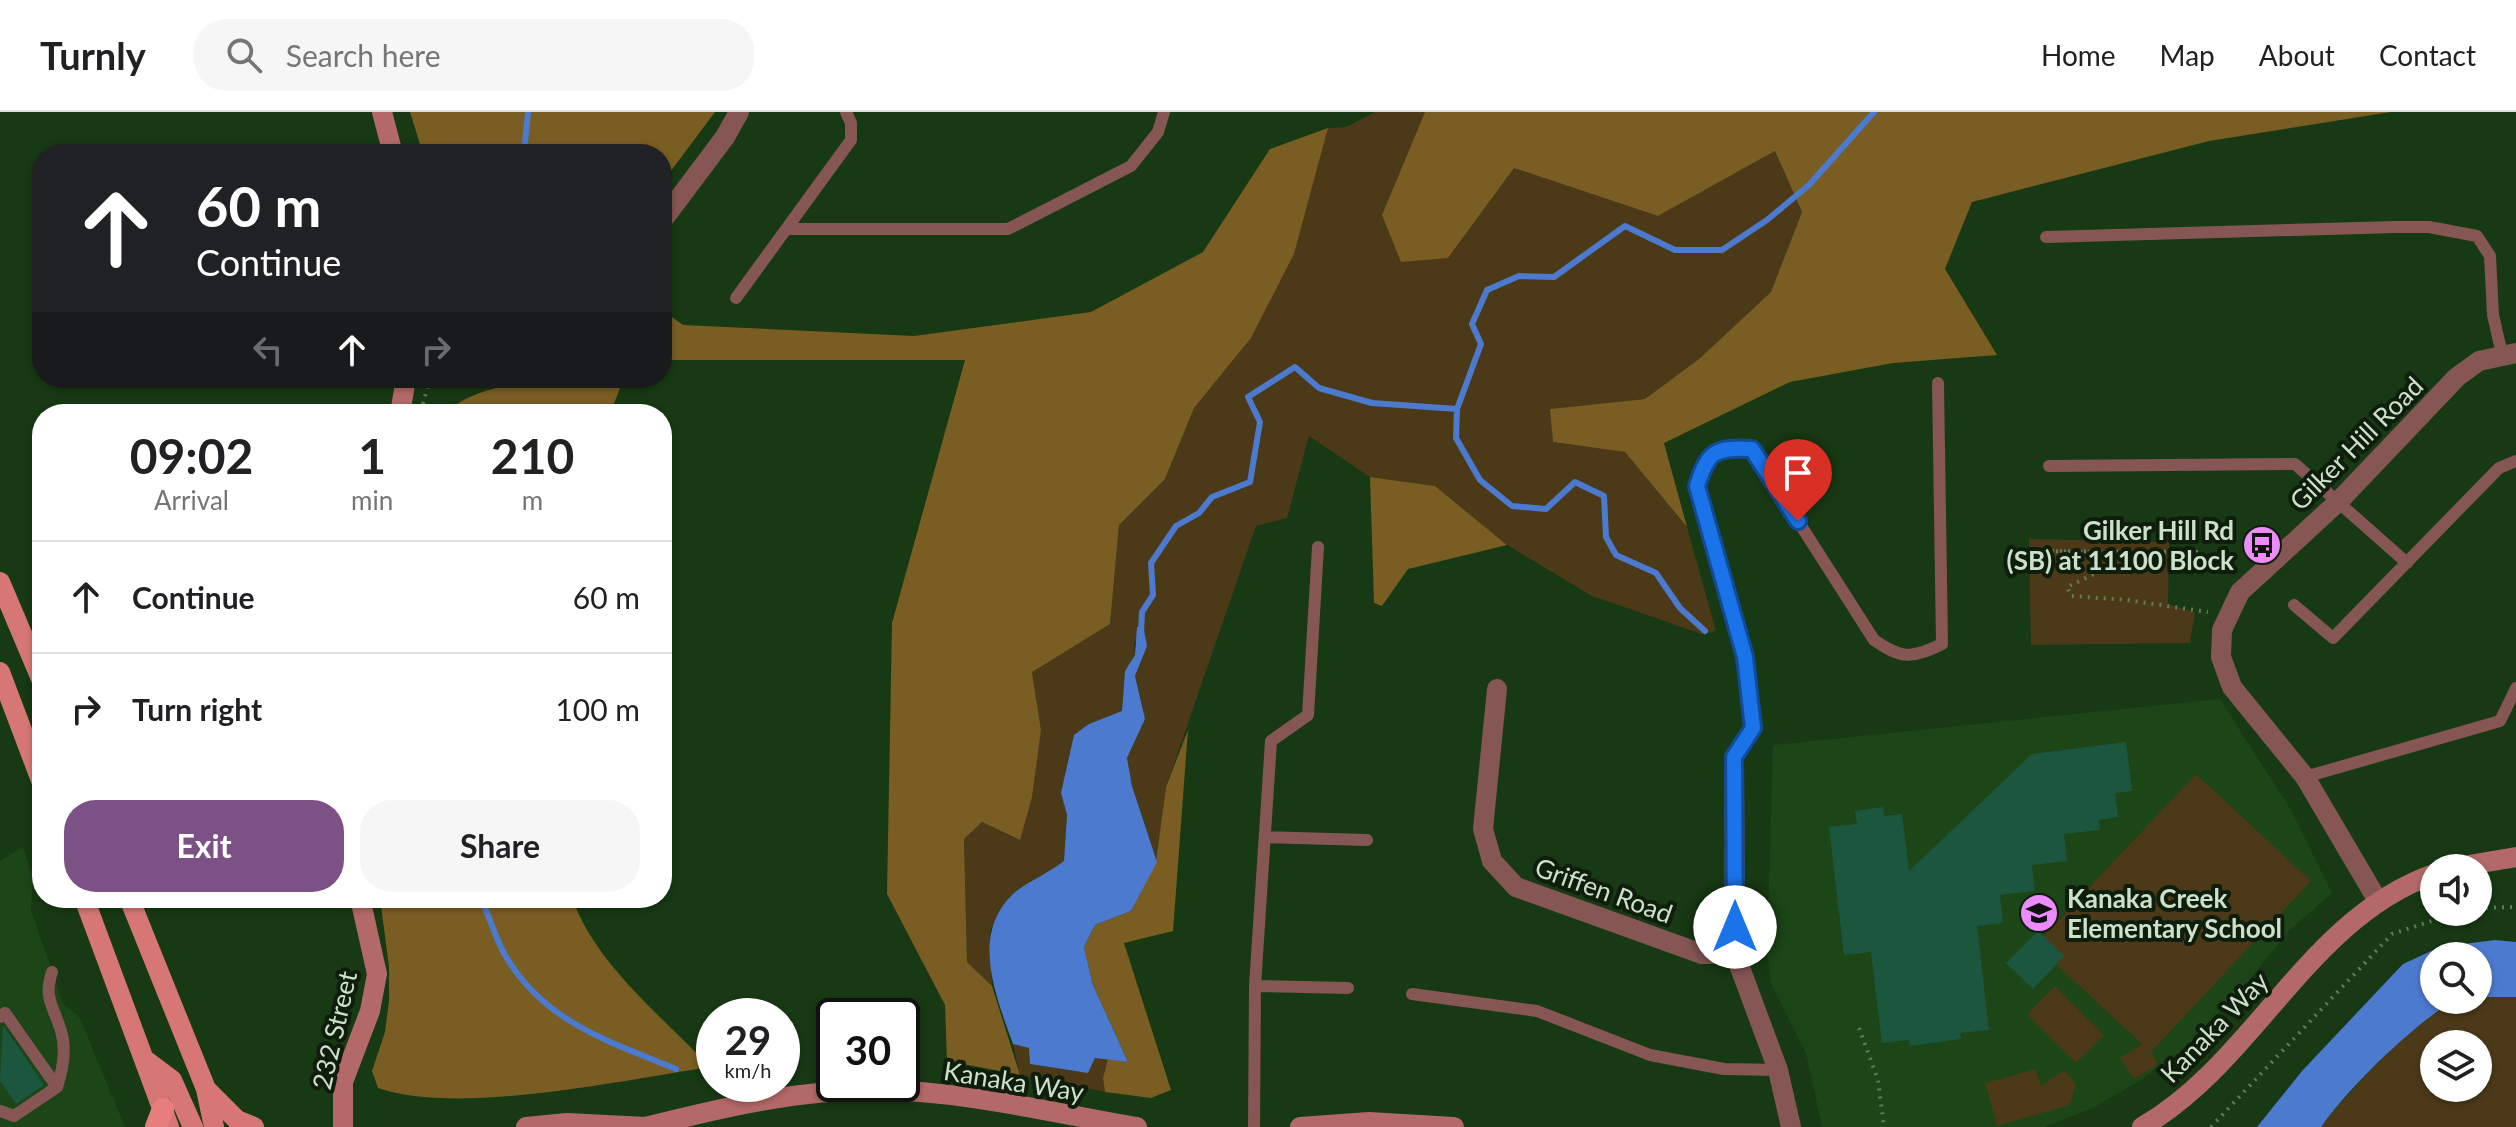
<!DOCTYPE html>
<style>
:root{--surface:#fff;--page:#f6f6f6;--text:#202124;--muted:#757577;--line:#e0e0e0;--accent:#7c5185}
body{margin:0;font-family:Lato,sans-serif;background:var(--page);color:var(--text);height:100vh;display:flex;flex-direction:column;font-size:30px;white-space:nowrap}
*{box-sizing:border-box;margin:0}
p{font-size:26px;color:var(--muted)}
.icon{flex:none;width:44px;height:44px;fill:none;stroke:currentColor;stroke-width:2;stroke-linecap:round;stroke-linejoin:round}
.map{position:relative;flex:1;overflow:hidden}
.drawer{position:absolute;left:32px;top:292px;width:640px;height:504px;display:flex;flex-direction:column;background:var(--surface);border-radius:32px;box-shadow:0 2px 6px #0004}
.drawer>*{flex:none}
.top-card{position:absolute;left:32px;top:32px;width:640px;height:244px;border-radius:32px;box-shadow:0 2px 6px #0004;background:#202124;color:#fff;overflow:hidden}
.tools{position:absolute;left:2420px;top:742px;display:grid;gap:16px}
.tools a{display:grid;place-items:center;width:72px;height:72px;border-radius:50%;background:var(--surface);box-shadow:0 2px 6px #0004;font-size:40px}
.speed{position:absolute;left:696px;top:886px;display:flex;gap:16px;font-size:40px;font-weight:700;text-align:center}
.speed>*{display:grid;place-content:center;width:104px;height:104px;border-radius:50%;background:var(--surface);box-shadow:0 2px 6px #0004;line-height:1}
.speed small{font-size:20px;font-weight:400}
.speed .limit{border:4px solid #111;border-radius:12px;background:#fff;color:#111}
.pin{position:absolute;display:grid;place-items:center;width:68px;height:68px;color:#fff;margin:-82px -34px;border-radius:50% 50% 50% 0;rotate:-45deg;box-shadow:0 0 8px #0007}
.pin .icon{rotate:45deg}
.me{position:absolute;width:88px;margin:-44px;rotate:0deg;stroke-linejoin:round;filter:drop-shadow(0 0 6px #0008)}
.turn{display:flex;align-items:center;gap:28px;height:168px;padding:0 32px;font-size:36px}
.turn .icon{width:104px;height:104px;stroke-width:2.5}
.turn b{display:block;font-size:56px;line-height:68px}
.lanes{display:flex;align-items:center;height:76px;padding:0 32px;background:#0003;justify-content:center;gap:40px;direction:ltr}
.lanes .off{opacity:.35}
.eta{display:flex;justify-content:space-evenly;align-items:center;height:136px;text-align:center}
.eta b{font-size:48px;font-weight:700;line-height:56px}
.cta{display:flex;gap:16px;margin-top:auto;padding:16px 32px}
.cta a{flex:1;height:92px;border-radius:32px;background:var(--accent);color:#fff;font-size:32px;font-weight:700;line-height:92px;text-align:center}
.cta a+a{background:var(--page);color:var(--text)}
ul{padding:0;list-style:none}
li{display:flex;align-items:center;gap:24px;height:112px;padding:0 32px;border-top:2px solid var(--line)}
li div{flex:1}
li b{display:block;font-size:30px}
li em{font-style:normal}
header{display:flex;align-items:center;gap:48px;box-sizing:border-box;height:112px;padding:0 40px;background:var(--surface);border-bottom:2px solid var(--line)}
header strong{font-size:38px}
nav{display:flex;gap:44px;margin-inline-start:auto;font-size:28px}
.search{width:560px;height:72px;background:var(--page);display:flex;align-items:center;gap:20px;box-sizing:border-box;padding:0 28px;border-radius:32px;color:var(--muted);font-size:30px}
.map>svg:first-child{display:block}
</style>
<header>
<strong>Turnly</strong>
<div class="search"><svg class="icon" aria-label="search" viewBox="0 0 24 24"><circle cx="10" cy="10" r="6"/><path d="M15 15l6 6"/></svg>Search here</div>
<nav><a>Home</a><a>Map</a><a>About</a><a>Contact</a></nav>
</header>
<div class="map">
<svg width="2516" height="1015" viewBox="0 0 2516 1015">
<rect width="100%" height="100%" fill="#173913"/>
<path fill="#1c4518" d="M2220,587L2291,698L2332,781L2288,820L2245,873L2185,936L2141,968L2093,996L2045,1015H1822L1806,941L1771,871L1767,841L1773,633Z
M23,735L33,766L31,798L63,891L80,906L125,1015H0V749Z"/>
<path fill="#4b3918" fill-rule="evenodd" d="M1375,0H1425L1382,103L1448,146L1514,56L1658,104L1775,39L1802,100L1771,180L1699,247L1645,287L1551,297L1553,330L1625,340L1687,415L1716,519L1702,522L1592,484L1507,433L1435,374L1370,365L1309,324L1287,406L1256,414L1166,675L1157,750L1132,674L1127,646L1145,607L1135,564L1147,534L1139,524L1134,531L1135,543L1125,560L1122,600L1089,612L1068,655L1061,681L1067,703L1064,749L1037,770L1015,779L990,819L992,874L967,850L964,727L982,710L1019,728L1041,618L1032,559L1110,512L1119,413L1165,367L1194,296L1251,226L1294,142L1328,16L1346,15Z
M2029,427L2169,430L2168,492L2195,500L2190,531L2031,533Z
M2196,662L2311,769L2151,940L2158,953L2134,967L2120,946L2142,932L2035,833Z
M2055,874L2104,923L2076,951L2027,902Z
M2491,883L2516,885V1015H2321C2341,987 2423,900 2453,889C2460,886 2470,888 2478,888V885ZM2434,932H2478V976H2434Z
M1013,932L1030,936V952L1088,961L1095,946L1108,947L1103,966L1105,980L1020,963Z
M2036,957L2041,974L2064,958L2076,972L2070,993L1997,1014L1985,971Z"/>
<path fill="#7a5d22" d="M410,0H715L662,71V42H423Z
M1425,0H2391L2209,29L1972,90L1945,157L1997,243L1893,251L1790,270L1664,331L1687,415L1625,340L1553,330L1550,297L1645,287L1699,247L1771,180L1802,100L1775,39L1658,104L1514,56L1448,146L1401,150L1382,103Z
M1328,16L1294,142L1251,226L1194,296L1165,367L1119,413L1110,512L1032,560L1041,618L1032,685L1020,728L982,710L964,727L967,850L992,874L1020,963L947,949L945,893L887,782L892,511L965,248H662V198L683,213L914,224L1091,200L1203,140L1270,37Z
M542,266H624L610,302H446C466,278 513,273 542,266Z
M1370,365L1435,374L1507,433L1408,457L1382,494L1374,491Z
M1188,618L1173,819L1124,831L1171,978L1151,986L1105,980L1103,966L1108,947L1128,950L1093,873L1084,835L1095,813L1131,799L1156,750L1166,675Z
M380,786H572C596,853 662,904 710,955C624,968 457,1004 378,976L372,959L385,920L389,889V855Z"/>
<path fill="#4c7acf" d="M1143,513L1147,534L1135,564L1145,607L1127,646L1132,674L1157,750L1131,799L1095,813L1084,835L1093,873L1128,950L1095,946L1088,961L1030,952L1029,936L1013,932C996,884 970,823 1013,782C1022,773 1050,760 1064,749L1067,703L1061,681L1074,623L1089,612L1122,599L1125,559L1135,543L1137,515Z
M2495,828L2516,830V885H2478V844H2434V888H2454C2412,914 2350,974 2321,1015H2257L2302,959L2403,852L2440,835Z"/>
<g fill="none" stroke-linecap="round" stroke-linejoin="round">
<path stroke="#4c7acf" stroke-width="6" d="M524,42L528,0
M1457,297L1456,326L1480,368L1512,394L1546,397L1575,370L1604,384L1606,425L1616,443L1656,461L1680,496L1705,519
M1141,521L1142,500L1153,483L1151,451L1176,414L1199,401L1212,385L1250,370L1260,310L1248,285L1295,255L1319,276L1372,291L1457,297L1481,232L1472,212L1487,178L1519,164L1554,165L1625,114L1675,138H1722L1767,108L1809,73L1874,0
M481,786C489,804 495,825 505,843C544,910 608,929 676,957"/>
</g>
<path fill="#1b573e" d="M2126,630L2132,679L2115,681L2118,705L2099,708L2100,718L2064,722L2067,749L2032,753L2035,779L2000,783L2003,811L1977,814L1989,918L1960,921L1961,927L1910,934L1909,928L1882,931L1871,840L1844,843L1829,715L1857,712L1855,699L1883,695L1884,704L1902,702L1909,759L2032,642Z
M2038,819L2064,844L2033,877L2006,851Z
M3,913L44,973L16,992L0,969Z"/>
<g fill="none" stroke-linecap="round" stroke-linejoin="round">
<path stroke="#607c5c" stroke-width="4" stroke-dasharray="2 6" stroke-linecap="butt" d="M423,292L430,266
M2198,440L2047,439L2096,440L2098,456L2094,462L2067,475L2071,484L2127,488L2208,500
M2478,796L2516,795
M1859,916L1878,968L1884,1015
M2211,1015L2392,822L2459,800"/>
<path stroke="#855654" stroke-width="12" d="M787,117H1008L1131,54L1158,20L1164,0
M2046,125L2395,115H2429L2477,124L2490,144L2493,203L2502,242
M736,186L851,28V11L846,0
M2049,354L2295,352L2407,451
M2294,493L2333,526L2499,356L2516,349
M1734,645L1753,616L1745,545L1697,374C1708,339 1715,335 1752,337L1874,528C1902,547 1911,547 1942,532L1938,271
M2305,665L2500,609L2516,576
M1265,725L1367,728
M1255,874L1348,876
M1412,882L1537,899L1650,943L1724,957L1778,958
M0,905L5,901L57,975
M0,999L14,1004L57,975C63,957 67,938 61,919C54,895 43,886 52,860
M1254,1015L1255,874L1271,629L1308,603L1318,435"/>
<path stroke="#855654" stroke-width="20" d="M1497,577L1483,717L1492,749L1516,775L1702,842H1735
M1734,645L1735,842L1778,958L1791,1015
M2378,789L2305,665L2232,575L2221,545L2222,518L2240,480L2338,390L2457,265L2479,249L2516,241"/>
<path stroke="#855654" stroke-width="20" d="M662,109L725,25L739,0"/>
<path stroke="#b36967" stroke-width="20" d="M382,0L393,42
M400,302L406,266
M2451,756L2516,745
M343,1015V970L370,899L377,862L360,786
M526,1015L567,1011L646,1015
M645,1015C721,996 800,977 879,978C965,979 1052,1001 1137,1015
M1300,1015L1369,1010L1454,1015
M2142,1015C2254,951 2308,806 2434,762"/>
<path stroke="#d77775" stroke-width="20" d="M0,470L42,569
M0,560L42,671
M84,786L169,1015
M129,786L206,977L214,1015
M144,947L172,968L193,1015
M206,977L237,1008L254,1015"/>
<path stroke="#e77e7c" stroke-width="22" d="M156,1015L163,997"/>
</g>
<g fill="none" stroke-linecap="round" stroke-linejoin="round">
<defs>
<path id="route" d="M1735,815L1734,645L1753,616L1745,545L1697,374C1708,339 1715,335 1752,337L1798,409"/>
</defs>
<use href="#route" stroke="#114b97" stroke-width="20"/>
<use href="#route" stroke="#1a73e8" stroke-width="14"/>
</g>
<defs>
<symbol id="bus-disc" viewBox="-11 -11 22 22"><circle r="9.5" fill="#ec8cfb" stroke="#0e1d0c"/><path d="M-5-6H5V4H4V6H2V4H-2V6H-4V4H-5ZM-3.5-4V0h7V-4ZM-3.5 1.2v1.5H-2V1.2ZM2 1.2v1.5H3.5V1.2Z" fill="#111"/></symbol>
<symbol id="school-disc" viewBox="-11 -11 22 22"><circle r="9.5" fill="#ec8cfb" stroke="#0e1d0c"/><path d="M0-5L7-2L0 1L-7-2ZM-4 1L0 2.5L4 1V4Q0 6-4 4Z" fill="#111"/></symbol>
</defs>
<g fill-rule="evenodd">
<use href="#bus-disc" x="2240" y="411" width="44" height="44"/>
<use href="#school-disc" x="2017" y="779" width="44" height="44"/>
</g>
<g text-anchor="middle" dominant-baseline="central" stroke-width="8" stroke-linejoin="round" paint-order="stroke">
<g font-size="26" fill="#cde1ca" stroke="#0e1d0c">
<text transform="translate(2356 331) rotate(-45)">Gilker Hill Road</text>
<text transform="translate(1604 778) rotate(20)">Griffen Road</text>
<text transform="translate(2214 915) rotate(-46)">Kanaka Way</text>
<text transform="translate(334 918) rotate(-77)">232 Street</text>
<text transform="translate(1014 969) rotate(9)">Kanaka Way</text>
</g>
<g font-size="26" font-weight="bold" fill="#cde1ca" stroke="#0e1d0c" text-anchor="end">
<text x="2234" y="418">Gilker Hill Rd<tspan x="2234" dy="30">(SB) at 11100 Block</tspan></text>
<text x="2067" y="786" text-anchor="start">Kanaka Creek<tspan x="2067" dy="30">Elementary School</tspan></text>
</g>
</g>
</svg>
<div class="tools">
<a><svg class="icon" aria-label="sound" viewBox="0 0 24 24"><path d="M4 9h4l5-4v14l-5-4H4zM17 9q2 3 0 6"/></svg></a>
<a><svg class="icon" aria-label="search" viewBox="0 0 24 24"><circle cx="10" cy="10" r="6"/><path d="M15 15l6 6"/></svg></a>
<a><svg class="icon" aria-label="layers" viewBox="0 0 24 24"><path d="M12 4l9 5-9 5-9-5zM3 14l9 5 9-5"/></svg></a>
</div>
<div class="speed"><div>29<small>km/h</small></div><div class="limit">30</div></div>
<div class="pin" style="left:1798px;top:409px;background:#d93025"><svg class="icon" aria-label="arrive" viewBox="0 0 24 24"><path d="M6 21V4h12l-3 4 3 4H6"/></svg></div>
<svg class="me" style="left:1735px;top:815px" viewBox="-20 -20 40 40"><circle r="19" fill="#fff"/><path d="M0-13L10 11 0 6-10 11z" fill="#1a73e8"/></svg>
<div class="top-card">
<div class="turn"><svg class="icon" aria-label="ahead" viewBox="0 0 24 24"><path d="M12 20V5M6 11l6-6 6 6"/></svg><div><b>60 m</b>Continue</div></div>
<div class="lanes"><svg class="icon off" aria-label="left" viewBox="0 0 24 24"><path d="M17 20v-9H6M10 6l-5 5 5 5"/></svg><svg class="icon" aria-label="ahead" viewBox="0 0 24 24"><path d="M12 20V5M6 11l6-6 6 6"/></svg><svg class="icon off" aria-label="right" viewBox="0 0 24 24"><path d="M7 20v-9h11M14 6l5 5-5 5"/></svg></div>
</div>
<section class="drawer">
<div class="eta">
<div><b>09:02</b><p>Arrival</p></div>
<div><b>1</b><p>min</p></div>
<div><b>210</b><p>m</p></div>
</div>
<ul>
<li><svg class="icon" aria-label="ahead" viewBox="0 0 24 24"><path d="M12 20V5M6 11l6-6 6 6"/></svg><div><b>Continue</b></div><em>60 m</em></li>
<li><svg class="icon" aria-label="right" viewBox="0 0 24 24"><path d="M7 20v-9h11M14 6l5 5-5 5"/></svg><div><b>Turn right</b></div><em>100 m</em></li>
</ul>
<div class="cta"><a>Exit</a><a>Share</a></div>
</section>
</div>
